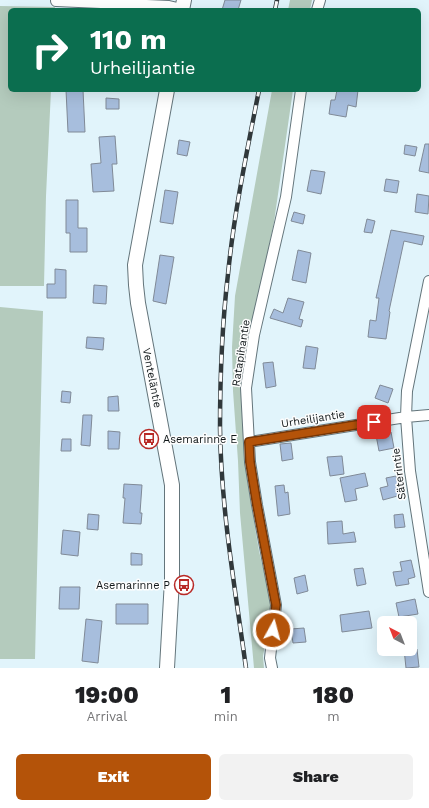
<!DOCTYPE html>
<meta charset="utf-8">
<style>
:root{--surface:#fff;--page:#f2f2f2;--text:#202124;--muted:#757577;--accent:#b45309}
body{margin:0;font-family:"Work Sans",sans-serif;background:var(--page);color:var(--text);height:100vh;display:flex;flex-direction:column;font-size:15px;white-space:nowrap}
*{box-sizing:border-box;margin:0}
p{font-size:13px;color:var(--muted)}
.icon{flex:none;width:22px;height:22px;fill:none;stroke:currentColor;stroke-width:2;stroke-linecap:round;stroke-linejoin:round}
.map{position:relative;height:668px;overflow:hidden}
.side{display:flex;flex-direction:column;background:var(--surface);flex:1}
.side>*{flex:none}
.guide{position:absolute;left:8px;top:8px;width:413px;height:84px;border-radius:6px;box-shadow:0 4px 16px #0002;background:#0b6e4f;color:#fff;overflow:hidden}
.needle{width:26px;rotate:318deg}
.controls{position:absolute;left:377px;top:616px;display:grid;gap:8px}
.controls a{display:grid;place-items:center;width:40px;height:40px;border-radius:6px;background:var(--surface);box-shadow:0 4px 16px #0002;font-size:20px}
.pin{position:absolute;display:grid;place-items:center;width:34px;height:34px;color:#fff;margin:-17px;border-radius:8px;box-shadow:0 2px 6px #0006}
.me{position:absolute;width:44px;margin:-22px;rotate:7deg;stroke-linejoin:round;filter:drop-shadow(0 0 3px #0008)}
.turn{display:flex;align-items:center;gap:14px;height:84px;padding:0 16px;font-size:18px}
.turn .icon{width:52px;height:52px;stroke-width:2.5}
.turn b{display:block;font-size:28px;line-height:34px}
.eta{display:flex;justify-content:space-evenly;align-items:center;height:68px;text-align:center}
.eta b{font-size:24px;font-weight:800;line-height:28px}
.primary-button{display:flex;gap:8px;margin-top:auto;padding:8px 16px}
.primary-button a{flex:1;height:46px;border-radius:6px;background:var(--accent);color:#fff;font-size:16px;font-weight:800;line-height:46px;text-align:center}
.primary-button a+a{background:var(--page);color:var(--text)}
.map>svg:first-child{display:block}
</style>
<div class="map">
<svg width="429" height="668" viewBox="0 0 429 668">
<rect width="100%" height="100%" fill="#e1f4fb"/>
<path fill="#b4cbbd" d="M290,0H312L310,10H288Z
M0,6L55,7V10H10V90H51L46,196L44,286H0Z
M272,90H293L274,222L259,294L248,335L242,377L241,395L247,479L259,551L270,597L271,615L263,656L264,668H254L240,513L238,461L233,391L232,347L235,296Z
M0,307L43,311L35,659H0Z"/>
<path fill="#a7bedd" stroke="#808a97" d="M225,0H241L238,10H222Z
M66,90H83L85,132H68Z
M337,90H358L356,107L348,105L346,117L329,114L331,100H335Z
M106,98L119,99V109H106Z
M115,136L117,164H112L114,191L93,192L91,164L101,163L99,137Z
M179,140L190,142L187,156L177,154Z
M425,144H429V173L419,171Z
M405,145L417,147L415,156L404,154Z
M311,170L325,172L321,194L307,191Z
M386,179L399,181L397,193L384,191Z
M165,190L178,192L173,224L160,222Z
M417,194L429,196L428,214L415,212Z
M66,200H78V228H87V252H70V233H66Z
M294,212L305,215L303,224L291,221Z
M367,219L375,221L372,233L364,232Z
M391,230L424,236L422,245L404,241L389,311L390,312L386,339L368,337L370,320L376,321L379,298H376Z
M298,250L311,253L306,283L292,280Z
M160,255L174,257L166,304L153,301Z
M55,269L66,270V298H47V284H55Z
M94,285L107,286L106,304L93,303Z
M288,298L304,302L299,319L303,320L301,327L270,318L274,309L283,313Z
M87,337L104,338L103,350L86,348Z
M306,346L318,348L315,369L303,368Z
M273,362L276,386L266,388L263,363Z
M380,385L393,389L388,403L375,398Z
M62,391L71,392L70,403L61,402Z
M118,396L119,411H108V397Z
M83,415H92L90,446L81,445Z
M108,431L120,432L119,449H108Z
M391,432L394,448L379,451L376,435Z
M62,439H71V451H61Z
M291,443L293,459L282,461L280,444Z
M342,456L344,474L330,476L327,457Z
M365,473L368,486L355,489L357,500L345,502L340,478Z
M396,476L401,495L383,500L380,488L388,486L386,478Z
M124,484L142,485L140,513H142L141,524L123,523L125,498H123Z
M284,485L285,493L288,492L290,514L278,516L275,486Z
M88,514L99,515L98,530L87,529Z
M403,514L405,527L395,528L394,515Z
M342,521L343,534L354,532L356,542L328,544L327,522Z
M63,530L80,532L78,556L61,554Z
M131,553L142,554V565H131Z
M411,560L415,577L408,579L409,584L396,586L393,572L402,571L400,562Z
M363,568L366,584L357,586L354,569Z
M305,575L308,591L297,594L294,578Z
M60,587H80L79,609H59Z
M415,599L418,614L399,617L396,603Z
M116,604H148V624H116Z
M369,611L372,628L342,632L340,615Z
M86,619L102,621L98,663L82,661Z
M304,628L306,642L293,643L291,629Z
M404,649H417L419,667L406,668Z"/>
<g fill="none" stroke-linecap="round" stroke-linejoin="round">
<defs>
<path id="street" d="M56,1L169,6L182,9
M317,10L320,0
M429,281L407,391L406,417L410,471L429,592
M249,442L406,417L429,415
M272,668L270,658L276,605L257,505L250,462L246,388L254,335L286,197L301,90"/>
<path id="secondary" d="M182,10L184,0
M167,668L172,580V485L138,303L136,285L135,265L167,90"/>
</defs>
<use href="#street" stroke="#64757b" stroke-width="12"/>
<use href="#secondary" stroke="#64757b" stroke-width="16"/>
<use href="#street" stroke="#fff" stroke-width="10"/>
<use href="#secondary" stroke="#fff" stroke-width="14"/>
<defs>
<path id="rail" d="M275,10L277,0
M246,668C235,588 221,509 220,428C220,377 222,325 228,274C234,213 247,151 259,90"/>
</defs>
<use href="#rail" stroke="#30383b" stroke-width="4.5"/>
<use href="#rail" stroke="#fdfdfd" stroke-width="3" stroke-dasharray="9" stroke-linecap="butt"/>
</g>
<g fill="none" stroke-linecap="round" stroke-linejoin="round">
<defs>
<path id="route" d="M273,630L276,605L257,505L250,462L249,442L374,422"/>
</defs>
<use href="#route" stroke="#753606" stroke-width="10"/>
<use href="#route" stroke="#b45309" stroke-width="7"/>
</g>
<defs>
<symbol id="bus-ring" viewBox="-11 -11 22 22"><circle r="9.5" fill="#fdfdfd" stroke="#b82926" stroke-width="1.5"/><path d="M-5-6H5V4H4V6H2V4H-2V6H-4V4H-5ZM-3.5-4V0h7V-4ZM-3.5 1.2v1.5H-2V1.2ZM2 1.2v1.5H3.5V1.2Z" fill="#b82926"/></symbol>
</defs>
<g fill-rule="evenodd">
<use href="#bus-ring" x="138" y="428" width="22" height="22"/>
<use href="#bus-ring" x="173" y="574" width="22" height="22"/>
</g>
<g text-anchor="middle" dominant-baseline="central" stroke-width="3" stroke-linejoin="round" paint-order="stroke">
<g font-size="11" fill="#101719" stroke="#fdfdfd">
<text transform="translate(241 353) rotate(-81)">Ratapihantie</text>
<text transform="translate(152 378) rotate(79)">Venteläntie</text>
<text transform="translate(313 419) rotate(-9)">Urheilijantie</text>
<text transform="translate(399 474) rotate(-97)">Säterintie</text>
</g>
<g font-size="11" fill="#101719" stroke="#fdfdfd" text-anchor="start">
<text x="163" y="439">Asemarinne E</text>
<text x="170" y="585" text-anchor="end">Asemarinne P</text>
</g>
</g>
</svg>
<div class="controls">
<a><svg class="needle" viewBox="-14 -14 28 28"><path d="M0-13l5 13h-10z" fill="#e53935"/><path d="M0 13l5-13h-10z" fill="#757577"/></svg></a>
</div>
<div class="pin" style="left:374px;top:422px;background:#d93025"><svg class="icon" aria-label="arrive" viewBox="0 0 24 24"><path d="M6 21V4h12l-3 4 3 4H6"/></svg></div>
<svg class="me" style="left:273px;top:630px" viewBox="-20 -20 40 40"><circle r="17" fill="#b45309" stroke="#fff" stroke-width="3"/><path d="M0-11L8 9 0 5-8 9z" fill="#fff"/></svg>
<div class="guide">
<div class="turn"><svg class="icon" aria-label="right" viewBox="0 0 24 24"><path d="M7 20v-9h11M14 6l5 5-5 5"/></svg><div><b>110 m</b>Urheilijantie</div></div>
</div>
</div>
<section class="side">
<div class="eta">
<div><b>19:00</b><p>Arrival</p></div>
<div><b>1</b><p>min</p></div>
<div><b>180</b><p>m</p></div>
</div>
<div class="primary-button"><a>Exit</a><a>Share</a></div>
</section>
